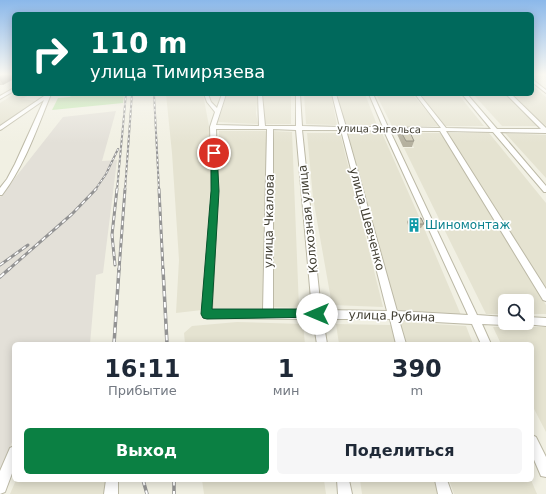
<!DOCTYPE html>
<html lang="ru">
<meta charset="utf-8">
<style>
:root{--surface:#fff;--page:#f6f6f7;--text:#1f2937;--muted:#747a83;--accent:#0b8043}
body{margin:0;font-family:"DejaVu Sans",sans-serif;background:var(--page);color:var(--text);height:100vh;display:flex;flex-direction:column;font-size:15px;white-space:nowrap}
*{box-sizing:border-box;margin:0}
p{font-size:13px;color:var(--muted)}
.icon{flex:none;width:22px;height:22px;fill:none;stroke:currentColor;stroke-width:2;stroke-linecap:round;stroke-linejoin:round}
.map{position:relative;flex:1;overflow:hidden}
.panel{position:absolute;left:12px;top:342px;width:522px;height:140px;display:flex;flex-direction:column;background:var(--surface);border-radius:6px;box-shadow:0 2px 10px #0003}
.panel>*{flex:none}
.banner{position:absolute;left:12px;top:12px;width:522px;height:84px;border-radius:6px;box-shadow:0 2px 10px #0003;background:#00695c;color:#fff;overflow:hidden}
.fabs{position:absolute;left:498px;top:294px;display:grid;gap:8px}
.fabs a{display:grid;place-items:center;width:36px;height:36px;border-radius:6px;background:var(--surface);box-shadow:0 2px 10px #0003;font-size:20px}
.pin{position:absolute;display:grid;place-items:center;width:34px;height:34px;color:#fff;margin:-17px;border:2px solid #fff;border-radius:50%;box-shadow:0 1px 4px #0007}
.me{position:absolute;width:44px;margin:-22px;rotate:270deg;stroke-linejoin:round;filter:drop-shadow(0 0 3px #0008)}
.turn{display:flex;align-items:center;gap:14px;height:84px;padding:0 12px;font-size:18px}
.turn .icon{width:52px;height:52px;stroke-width:2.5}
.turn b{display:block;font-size:28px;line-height:34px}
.eta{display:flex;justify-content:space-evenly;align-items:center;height:68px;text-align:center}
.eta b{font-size:24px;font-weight:700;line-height:28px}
.primary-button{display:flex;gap:8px;margin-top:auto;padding:8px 12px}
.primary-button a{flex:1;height:46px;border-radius:6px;background:var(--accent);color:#fff;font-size:16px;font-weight:700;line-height:46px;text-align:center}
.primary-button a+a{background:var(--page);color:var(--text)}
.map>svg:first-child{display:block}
</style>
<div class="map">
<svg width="546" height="494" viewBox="0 0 546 494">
<rect width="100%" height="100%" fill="#f1f0e3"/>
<path fill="#e5e3d1" d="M532,85L546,97V126L511,94H532Z
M14,94H31L22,99L36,101L0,125V103Z
M166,94H203L209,126L210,144V190L206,284L202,310L176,313L179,260L172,153Z
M227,94H258L256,113L258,124L218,122Z
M262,94H291V124H263Z
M304,94H331L337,125L306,124Z
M337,94H365L377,125H345Z
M376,94H412L440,126H392Z
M419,94H458L484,126H445Z
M473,94H505L538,126H502Z
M219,131H268L265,308H213Z
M272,131L292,132L299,308L272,307Z
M307,133H340L383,307L332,305L313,198Z
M382,133L421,221L461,315L397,311L348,134Z
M408,133H441L546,305V314H527V301H505V314H486L404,148H414Z
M447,133H489L546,203V292Z
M505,133L546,135V178Z
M237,322L303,324L305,344H185L184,333L192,326Z
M399,322L466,326L473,344H406Z
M336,324L391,325L397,344H339Z
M493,327H546V432L532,405V344H501Z
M16,480H106L105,494H10Z
M202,480H324L326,494H204Z
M360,480H434L439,494H362Z
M449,480H531L537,494H454Z"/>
<path fill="#e3e0d8" d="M116,111L102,161L117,160L103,273L96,275L90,344H14V437L0,472V197L63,117Z"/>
<path fill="#bfe5ac" d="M72,94H124L123,103L52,110L58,98L70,97Z"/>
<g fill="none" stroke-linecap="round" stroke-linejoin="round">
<defs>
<path id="minor" d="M532,79L546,90V93L532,82Z
M14,88V91L0,99V96Z
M47,94H51C37,128 25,165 2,195H0V188L7,179L15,164L44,100L2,129L0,130V126Z
M204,94H208L211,102L217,108L222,94H226L216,125L259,126L258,94H262L265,126H296V94H300L302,126L340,127L332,94H336L346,127H383L369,94H373L388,127L441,128L415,94H419L446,128L491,129L462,94H467L497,129H541L506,94H511L546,128V133L500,132L546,186V192H544L493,132L446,131L546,289V301L543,300L440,131H390L477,315L505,317V323H509L505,325L482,324L491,344H481L472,324L399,320L406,344H396L390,319H323L327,344H317L313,319L207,318L204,317L202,314L212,191L210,127L215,112L207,102ZM216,129H267L263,310H212L218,191ZM273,129L296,130L312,310H273ZM302,130H341L387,311L321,310ZM346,130L384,131L468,315L397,311Z
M527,317L546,318V326L524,324L523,323H527Z
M532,435L536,437L546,457V477L541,476L532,455Z
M14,446V468L5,492L0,494V471L10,448Z
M106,480H118V494H104Z
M337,480H349L352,494H338Z
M435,480H447L452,494H438Z"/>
</defs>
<use href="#minor" stroke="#bcb9a6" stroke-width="2"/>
<use href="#minor" fill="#fff" fill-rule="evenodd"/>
<defs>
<path id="rail-far2" d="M154,94L159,190
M95,190L106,174L118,149
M117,190L126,94
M125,190L132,94"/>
<path id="rail-far1" d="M159,189L163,270
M0,265L28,245
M115,265L112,235L117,189
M8,270L72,214L96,189
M119,270L125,189"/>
<path id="rail" d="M163,269L167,344
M0,277L9,269
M114,344L119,269
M143,480L147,494
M174,480V494"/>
</defs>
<use href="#rail-far2" stroke="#939393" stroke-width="2"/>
<use href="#rail-far1" stroke="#939393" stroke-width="3"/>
<use href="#rail" stroke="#939393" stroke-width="3.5"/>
<use href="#rail-far2" stroke="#fff" stroke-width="1" stroke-dasharray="2.5" stroke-linecap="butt"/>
<use href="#rail-far1" stroke="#fff" stroke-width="1.5" stroke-dasharray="4.5" stroke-linecap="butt"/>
<use href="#rail" stroke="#fff" stroke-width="2" stroke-dasharray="5.5" stroke-linecap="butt"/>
</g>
<path fill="#b5b19f" d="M0,74L3,85H0Z
M399,128L414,141L412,147H403L397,134Z
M409,218L424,224L421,228H409L407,222Z"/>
<path fill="#939082" d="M4,74H14V79L3,85L0,80V76Z"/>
<path fill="#d2ceb9" stroke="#939082" d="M0,74H4L0,76Z
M399,128H408L414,141H406Z
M409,218H421L424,224H411Z"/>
<linearGradient id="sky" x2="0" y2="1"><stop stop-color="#8bb8ea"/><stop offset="0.52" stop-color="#f9f8f2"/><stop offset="1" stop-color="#f9f8f2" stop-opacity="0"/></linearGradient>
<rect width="546" height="143" fill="url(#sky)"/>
<path fill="#0b8043" stroke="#07532c" d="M211,151L217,153L219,191L212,309H317L321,311L322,314L321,317L207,319L203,318L201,314L211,191Z"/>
<defs>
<symbol id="building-bare" viewBox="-9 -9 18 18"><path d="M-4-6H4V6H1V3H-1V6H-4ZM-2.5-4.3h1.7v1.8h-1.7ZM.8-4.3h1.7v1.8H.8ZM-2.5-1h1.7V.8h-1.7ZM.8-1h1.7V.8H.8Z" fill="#0f9aa8" stroke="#fff" stroke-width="2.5" paint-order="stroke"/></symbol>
</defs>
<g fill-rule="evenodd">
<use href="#building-bare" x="404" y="215" width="20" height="20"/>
</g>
<g text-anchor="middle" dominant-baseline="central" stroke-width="3.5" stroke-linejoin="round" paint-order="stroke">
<g font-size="10" fill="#434034" stroke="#fff">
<text transform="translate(379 129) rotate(1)">улица Энгельса</text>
</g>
<g font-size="12" fill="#434034" stroke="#fff">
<text transform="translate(308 219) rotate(-96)">Колхозная улица</text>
<text transform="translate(367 219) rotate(75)">улица Шевченко</text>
<text transform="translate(269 221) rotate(-89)">улица Чкалова</text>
<text transform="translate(392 316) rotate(2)">улица Рубина</text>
</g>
<g font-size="12" fill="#0d838f" stroke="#fff" text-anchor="start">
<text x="425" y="225">Шиномонтаж</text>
</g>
</g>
</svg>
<div class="fabs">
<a><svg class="icon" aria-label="search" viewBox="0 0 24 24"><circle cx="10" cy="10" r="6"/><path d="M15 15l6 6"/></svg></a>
</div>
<div class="pin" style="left:214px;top:153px;background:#d93025"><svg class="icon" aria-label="arrive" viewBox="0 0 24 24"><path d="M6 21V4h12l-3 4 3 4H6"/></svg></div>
<svg class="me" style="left:317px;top:314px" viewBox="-20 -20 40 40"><circle r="19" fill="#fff"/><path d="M0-13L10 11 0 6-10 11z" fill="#0b8043"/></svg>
<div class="banner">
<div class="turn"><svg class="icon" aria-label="right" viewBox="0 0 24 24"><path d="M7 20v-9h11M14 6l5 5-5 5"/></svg><div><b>110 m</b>улица Тимирязева</div></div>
</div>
<section class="panel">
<div class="eta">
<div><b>16:11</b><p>Прибытие</p></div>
<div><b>1</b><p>мин</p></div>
<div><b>390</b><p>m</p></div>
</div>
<div class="primary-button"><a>Выход</a><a>Поделиться</a></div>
</section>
</div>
